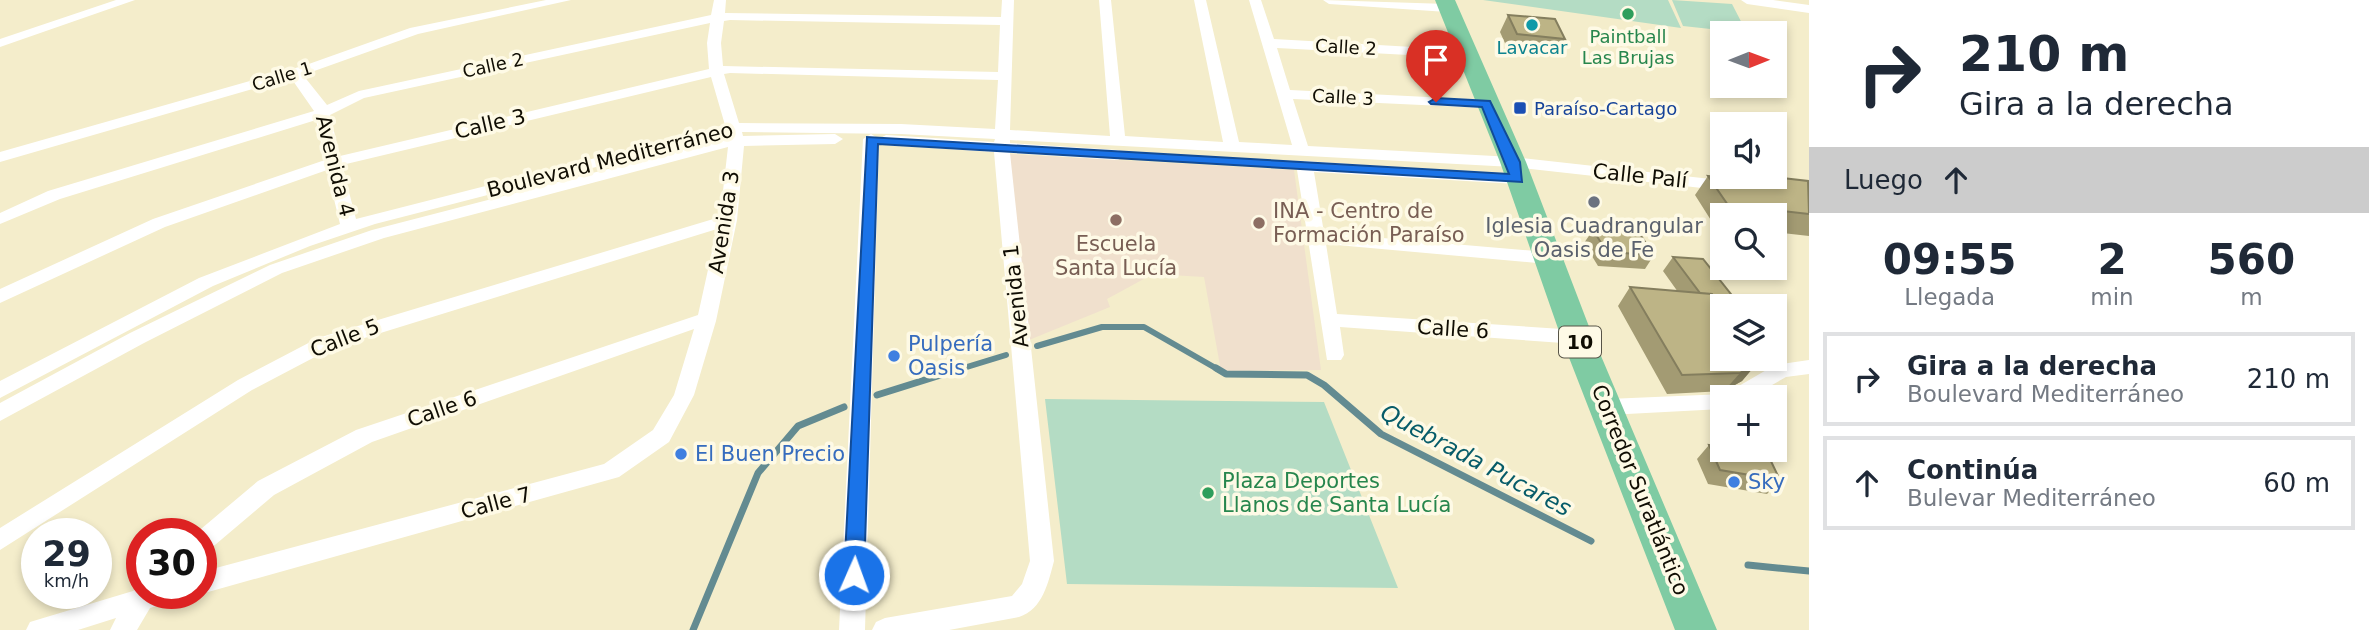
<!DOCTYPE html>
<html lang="es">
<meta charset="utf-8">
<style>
:root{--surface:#fff;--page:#f6f6f7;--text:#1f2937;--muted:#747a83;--line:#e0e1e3}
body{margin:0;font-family:"DejaVu Sans",sans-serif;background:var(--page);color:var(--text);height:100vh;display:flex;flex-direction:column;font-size:26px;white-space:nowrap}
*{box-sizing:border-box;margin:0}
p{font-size:23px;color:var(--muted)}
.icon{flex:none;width:38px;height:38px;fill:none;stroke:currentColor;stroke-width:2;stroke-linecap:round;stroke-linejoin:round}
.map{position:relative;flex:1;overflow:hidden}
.side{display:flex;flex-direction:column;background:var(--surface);width:560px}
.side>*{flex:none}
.banner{background:#fff;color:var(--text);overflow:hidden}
.needle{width:46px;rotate:89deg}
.buttons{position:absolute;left:1710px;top:21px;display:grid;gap:14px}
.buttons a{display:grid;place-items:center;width:77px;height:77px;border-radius:0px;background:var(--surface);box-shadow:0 4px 10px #0003;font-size:35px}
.speed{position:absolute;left:21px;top:518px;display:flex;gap:14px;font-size:35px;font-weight:700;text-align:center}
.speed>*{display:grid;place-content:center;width:91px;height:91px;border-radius:50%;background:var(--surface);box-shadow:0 4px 10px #0003;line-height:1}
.speed small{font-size:18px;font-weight:400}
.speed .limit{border:10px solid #d22;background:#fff;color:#111}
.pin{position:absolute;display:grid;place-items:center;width:60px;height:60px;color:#fff;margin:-72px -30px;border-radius:50% 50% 50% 0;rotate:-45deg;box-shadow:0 0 7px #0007}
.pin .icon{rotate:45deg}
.me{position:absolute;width:77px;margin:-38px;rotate:2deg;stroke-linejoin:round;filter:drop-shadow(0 0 5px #0008)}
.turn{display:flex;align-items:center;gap:24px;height:147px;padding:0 35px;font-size:32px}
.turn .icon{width:91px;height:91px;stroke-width:2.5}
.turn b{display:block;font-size:49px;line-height:60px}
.then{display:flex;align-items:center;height:66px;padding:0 35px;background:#0003;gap:14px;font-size:26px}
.eta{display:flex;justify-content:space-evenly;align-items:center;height:119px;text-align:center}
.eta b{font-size:42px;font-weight:600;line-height:49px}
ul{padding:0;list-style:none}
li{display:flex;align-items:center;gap:21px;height:94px;margin:0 14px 10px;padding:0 21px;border:4px solid var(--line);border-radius:0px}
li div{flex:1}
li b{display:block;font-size:26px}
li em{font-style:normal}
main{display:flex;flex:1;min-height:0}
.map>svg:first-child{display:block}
</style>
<main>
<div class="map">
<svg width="1809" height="630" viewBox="0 0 1809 630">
<rect width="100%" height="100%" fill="#f4edcb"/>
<path fill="#f0e0cd" d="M1009,154L1294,170L1321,370L1221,371L1204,277L1153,274L1107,299L1110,307L1029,340Z"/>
<path fill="#b4dcc4" d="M1483,0H1668L1681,28Z
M1672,0L1732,4L1747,33L1683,26Z
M1045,399L1324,402L1398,588L1067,584Z"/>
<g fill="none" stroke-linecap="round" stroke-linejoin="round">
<path stroke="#638b91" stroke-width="6" d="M1037,346L1102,327H1144L1219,370
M957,370L1006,355"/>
<path stroke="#638b91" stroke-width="7" d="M1216,368L1226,374L1307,375L1324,385L1381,434L1591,541
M877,395L963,368
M1748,565L1809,571
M693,630L758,473L798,426L844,407"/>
<path fill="#fff" fill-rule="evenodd" d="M116,0H135L0,47V39Z
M546,0H571L418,34L303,75L327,105L359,91L711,15L714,0H726L725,13L1001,17L1002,0H1014L1010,130L1110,136L1099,0H1111L1125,136L1223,142L1194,0H1206L1239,142L1292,145L1249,0H1261L1274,39L1465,50L1472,54L1465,58L1277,48L1290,90L1486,100L1493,104L1486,108L1293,99L1308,146L1513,157L1729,181L1737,186L1729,191L1513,167L1010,140V143L1118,150L1126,155L1118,160L1010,153L1054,561C1048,583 1043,609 1019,617L949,630H872L876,622L885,618L1012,596L1022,584L1030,561L994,152L886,145L879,141L865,630H839L863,139L871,134L879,139L886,135L994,142L995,139L901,134L742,132L743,136L835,134L843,139L835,144L744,146L737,220L716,321L694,395L669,442L619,477L201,594L199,593L201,572L604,464L653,430L674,395L694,329L372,442L274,495L209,550L201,553V534H195L258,481L356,430L698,315L717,229L332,348L252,390L0,550V528L238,380L318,338L720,217L728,147L384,238L282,273L144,343L0,421V403L130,333L270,265L372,230L728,138L727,134L716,136L375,224L310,246L213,286L0,398V381L199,278L340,224L327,170L165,227L0,303V289L153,219L325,160L316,120L60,199L0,224V213L48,191L314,111L291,78L0,162V152L306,65L410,28ZM730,20L1000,25L998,72L723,66L721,43L724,21ZM710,23L707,43L709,69L340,156L330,115L364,98ZM730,73L998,80L995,129L901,124L739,123L724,74ZM711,77L725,125L356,219L342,165Z
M1323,0L1447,4L1453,8L1447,12L1329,4Z
M1741,0H1773L1809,5V13L1747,4Z
M1305,161L1523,176L1525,179L1523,182L1517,184L1314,172L1324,233L1548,252L1557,258L1548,264L1326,244L1337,314L1577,330L1587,337L1584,342L1577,344L1340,327L1344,355L1341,360H1327L1297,170L1294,166Z
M1809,360V374L1786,377L1751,397H1722V409L1608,415L1601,413L1597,407L1601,401L1608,399L1725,394L1775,365Z
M142,585V593H175L172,601L150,608L137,630H110L116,618L78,630H26L30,622L133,591Z"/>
<path fill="#7fcba3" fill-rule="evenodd" d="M1435,0H1455L1526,162L1593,337L1717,630H1675L1561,337L1500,162Z"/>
</g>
<path fill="#a39b73" d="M1508,15L1565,39L1556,57L1509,52L1500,32Z
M1708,176L1742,179L1744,177H1773L1809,181V236L1774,232V215H1722V226L1714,225L1695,195Z
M1593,230L1654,255L1645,269L1598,266L1584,243Z
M1673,257L1734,298L1728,306H1722V359L1758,362L1742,381L1724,391L1667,394L1618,306L1630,287L1678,292L1663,271Z
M1709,445L1780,480L1767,494L1708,484L1697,459Z"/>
<path fill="#847e5e" d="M1758,362L1742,381L1724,391L1740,373Z"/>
<path fill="#bdb486" stroke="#847e5e" stroke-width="2" d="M1508,15L1555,19L1565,39L1517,34Z
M1708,176L1751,180L1748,177H1773L1808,181L1809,214L1728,205Z
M1593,230L1639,233L1654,255L1607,252Z
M1673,257L1703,259L1734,298L1714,297L1712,294L1700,293Z
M1630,287L1712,294L1722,309V359H1756L1758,362L1740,373L1682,375Z
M1709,445L1722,447V450H1738L1768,455L1780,480L1720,470Z"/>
<path fill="#1a73e8" stroke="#114b97" stroke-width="2" d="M1436,98L1490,101L1520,162L1522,182L878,144L864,575L861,582L854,584L847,582L844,575L867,137L1509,174L1482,107L1431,104L1429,102Z"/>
<g fill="#2e9e5b" stroke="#fefae6" stroke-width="2.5">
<circle cx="1628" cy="14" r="7"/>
<circle cx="1208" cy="493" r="7"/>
</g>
<circle fill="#0f9aa8" stroke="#fefae6" stroke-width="2.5" cx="1532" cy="25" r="7"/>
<rect fill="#1a4fb4" stroke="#fefae6" stroke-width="2.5" x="1513" y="101" width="14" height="14" rx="3.5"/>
<circle fill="#6b7280" stroke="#fefae6" stroke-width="2.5" cx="1594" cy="202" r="7"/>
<g fill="#8d6e63" stroke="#fefae6" stroke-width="2.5">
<circle cx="1116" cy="220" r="7"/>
<circle cx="1259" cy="223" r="7"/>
</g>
<g fill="#3f7fe0" stroke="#fefae6" stroke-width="2.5">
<circle cx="894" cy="356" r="7"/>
<circle cx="681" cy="454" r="7"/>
<circle cx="1734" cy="482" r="7"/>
</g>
<g text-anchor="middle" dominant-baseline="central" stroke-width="7" stroke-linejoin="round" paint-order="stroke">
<g font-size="18" fill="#27864d" stroke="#fefae6">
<text x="1628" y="36">Paintball<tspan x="1628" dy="21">Las Brujas</tspan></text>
</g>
<g font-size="18" fill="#100d03" stroke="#fefae6">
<text transform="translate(1346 47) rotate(3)">Calle 2</text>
<text transform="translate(493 65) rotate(-12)">Calle 2</text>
<text transform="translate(282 76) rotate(-17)">Calle 1</text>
<text transform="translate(1343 97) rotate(3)">Calle 3</text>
</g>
<g font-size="18" fill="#0d838f" stroke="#fefae6">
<text x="1532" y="47">Lavacar</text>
</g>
<g font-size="18" fill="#164399" stroke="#fefae6" text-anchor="start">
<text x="1534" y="108">Paraíso-Cartago</text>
</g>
<rect fill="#fefae6" stroke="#575447" stroke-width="2" x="1559" y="326.5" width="42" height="31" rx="5"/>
<g font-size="19" font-weight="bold" fill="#100d03">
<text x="1580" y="342">10</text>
</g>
<g font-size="21" fill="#100d03" stroke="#fefae6">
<text transform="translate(490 124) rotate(-13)">Calle 3</text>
<text transform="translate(610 160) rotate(-14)">Boulevard Mediterráneo</text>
<text transform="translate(335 166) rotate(76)">Avenida 4</text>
<text transform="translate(1640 176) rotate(6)">Calle Palí</text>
<text transform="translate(724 222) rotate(-81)">Avenida 3</text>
<text transform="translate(1016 296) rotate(-96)">Avenida 1</text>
<text transform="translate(1453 329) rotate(4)">Calle 6</text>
<text transform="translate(345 338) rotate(-21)">Calle 5</text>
<text transform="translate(442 409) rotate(-19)">Calle 6</text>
<text transform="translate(1640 490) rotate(68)">Corredor Suratlántico</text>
<text transform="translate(496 503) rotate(-15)">Calle 7</text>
</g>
<g font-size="21" fill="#785e54" stroke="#fefae6" text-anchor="start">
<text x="1273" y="211">INA - Centro de<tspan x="1273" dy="24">Formación Paraíso</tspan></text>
<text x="1116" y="244" text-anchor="middle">Escuela<tspan x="1116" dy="24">Santa Lucía</tspan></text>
</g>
<g font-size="21" fill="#5b616d" stroke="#fefae6">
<text x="1594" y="226">Iglesia Cuadrangular<tspan x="1594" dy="24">Oasis de Fe</tspan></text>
</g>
<g font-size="21" fill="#366cbe" stroke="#fefae6" text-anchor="start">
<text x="908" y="344">Pulpería<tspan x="908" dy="24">Oasis</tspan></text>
<text x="695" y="454">El Buen Precio</text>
<text x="1748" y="482">Sky</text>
</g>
<g font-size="21" fill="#27864d" stroke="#fefae6" text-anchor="start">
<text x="1222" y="481">Plaza Deportes<tspan x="1222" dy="24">Llanos de Santa Lucía</tspan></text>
</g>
<g font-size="23" font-style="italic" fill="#075c69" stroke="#fefae6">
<text transform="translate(1476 460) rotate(28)">Quebrada Pucares</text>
</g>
</g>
</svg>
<div class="buttons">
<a><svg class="needle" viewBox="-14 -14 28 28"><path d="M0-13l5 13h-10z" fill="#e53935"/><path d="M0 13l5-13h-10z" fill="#747a83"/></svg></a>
<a><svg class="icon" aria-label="sound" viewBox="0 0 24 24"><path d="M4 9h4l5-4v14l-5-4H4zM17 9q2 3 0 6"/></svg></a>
<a><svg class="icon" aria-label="search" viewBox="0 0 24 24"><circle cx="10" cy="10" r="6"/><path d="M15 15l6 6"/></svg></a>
<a><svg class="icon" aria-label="layers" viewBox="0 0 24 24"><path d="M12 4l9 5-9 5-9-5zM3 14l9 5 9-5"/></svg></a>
<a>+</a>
</div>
<div class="speed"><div>29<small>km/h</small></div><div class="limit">30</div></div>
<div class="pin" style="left:1436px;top:102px;background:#d93025"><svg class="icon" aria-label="arrive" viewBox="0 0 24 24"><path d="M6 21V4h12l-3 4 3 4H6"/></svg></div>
<svg class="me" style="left:854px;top:575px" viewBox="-20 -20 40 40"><circle r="17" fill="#1a73e8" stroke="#fff" stroke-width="3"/><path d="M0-11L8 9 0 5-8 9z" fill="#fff"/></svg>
</div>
<section class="side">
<div class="banner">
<div class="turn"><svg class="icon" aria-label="right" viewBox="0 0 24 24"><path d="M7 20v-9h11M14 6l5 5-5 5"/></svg><div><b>210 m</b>Gira a la derecha</div></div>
<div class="then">Luego<svg class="icon" aria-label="ahead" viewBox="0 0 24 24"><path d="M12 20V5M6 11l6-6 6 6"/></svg></div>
</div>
<div class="eta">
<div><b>09:55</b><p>Llegada</p></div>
<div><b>2</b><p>min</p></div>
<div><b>560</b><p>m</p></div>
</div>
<ul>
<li><svg class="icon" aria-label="right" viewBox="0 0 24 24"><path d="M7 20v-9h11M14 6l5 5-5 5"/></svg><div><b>Gira a la derecha</b><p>Boulevard Mediterráneo</p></div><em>210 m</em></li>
<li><svg class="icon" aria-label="ahead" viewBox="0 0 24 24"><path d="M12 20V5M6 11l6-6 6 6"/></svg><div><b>Continúa</b><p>Bulevar Mediterráneo</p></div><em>60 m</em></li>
</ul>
</section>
</main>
